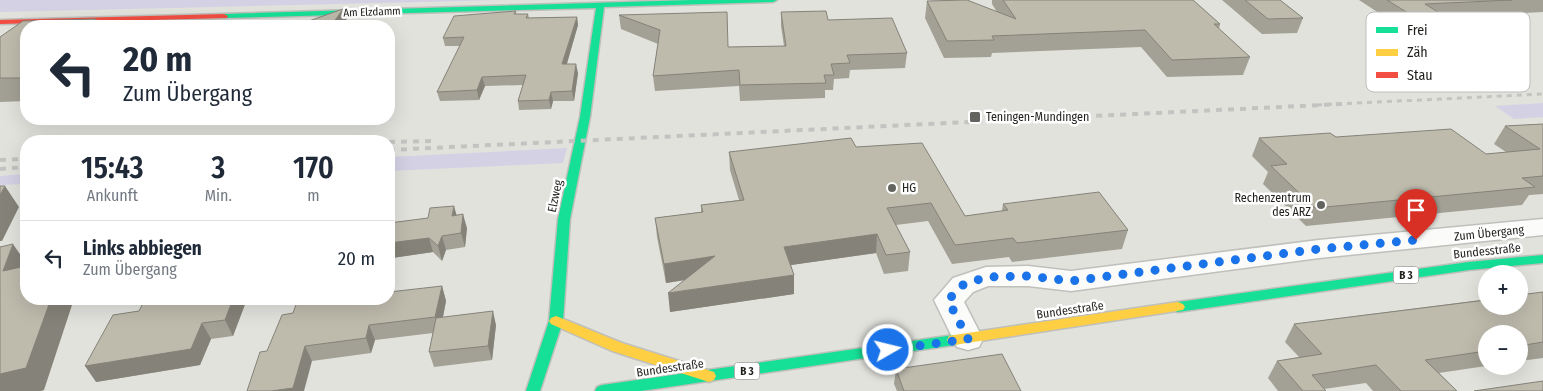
<!DOCTYPE html>
<html lang="de">
<meta charset="utf-8">
<style>
:root{--surface:#fff;--page:#f2f2f3;--text:#1f2937;--muted:#747a83;--line:#e0e1e3}
body{margin:0;font-family:"Fira Sans Condensed",sans-serif;background:var(--page);color:var(--text);height:100vh;display:flex;flex-direction:column;font-size:19px;white-space:nowrap}
*{box-sizing:border-box;margin:0}
p{font-size:16px;color:var(--muted)}
.icon{flex:none;width:28px;height:28px;fill:none;stroke:currentColor;stroke-width:2;stroke-linecap:round;stroke-linejoin:round}
.map{position:relative;flex:1;overflow:hidden}
.sheet{position:absolute;left:20px;top:135px;width:375px;height:170px;display:flex;flex-direction:column;background:var(--surface);border-radius:20px;box-shadow:0 5px 20px #0002}
.sheet>*{flex:none}
.top-card{position:absolute;left:20px;top:20px;width:375px;height:105px;border-radius:20px;box-shadow:0 5px 20px #0002;background:#fff;color:var(--text);overflow:hidden}
.fabs{position:absolute;left:1478px;top:265px;display:grid;gap:10px}
.fabs a{display:grid;place-items:center;width:50px;height:50px;border-radius:50%;background:var(--surface);box-shadow:0 5px 20px #0002;font-size:25px}
.pin{position:absolute;display:grid;place-items:center;width:42px;height:42px;color:#fff;margin:-51px -21px;border-radius:50% 50% 50% 0;rotate:-45deg;box-shadow:0 0 5px #0007}
.pin .icon{rotate:45deg}
.me{position:absolute;width:55px;margin:-28px;rotate:82deg;stroke-linejoin:round;filter:drop-shadow(0 0 4px #0008)}
.turn{display:flex;align-items:center;gap:18px;height:105px;padding:0 20px;font-size:22px}
.turn .icon{width:65px;height:65px;stroke-width:2.5}
.turn b{display:block;font-size:35px;line-height:42px}
.eta{display:flex;justify-content:space-evenly;align-items:center;height:85px;text-align:center}
.eta b{font-size:30px;font-weight:600;line-height:35px}
ul{padding:0;list-style:none}
li{display:flex;align-items:center;gap:15px;height:75px;padding:0 20px;border-top:1px solid var(--line)}
li div{flex:1}
li b{display:block;font-size:19px}
li em{font-style:normal}
.map>svg:first-child{display:block}
</style>
<div class="map">
<svg width="1543" height="391" viewBox="0 0 1543 391">
<rect width="100%" height="100%" fill="#e2e2dd"/>
<path fill="#d4d1e5" d="M0,0H503L0,12Z
M1543,103V117L1514,119L1495,106Z
M567,148L563,163L389,171V157Z
M26,174V184L0,185V176Z"/>
<g fill="none" stroke-linecap="round" stroke-linejoin="round">
<defs>
<path id="street" d="M1543,219V235L1319,258L1071,291L1028,286H988L973,292L964,302L983,339L979,347L968,350L957,347L934,300L953,278L986,267L1028,266L1071,271L1319,240Z"/>
<path id="fast" d="M692,0H777L773,2L604,7L590,117L570,219L563,321L540,391H526L549,321L558,219L580,117L596,8L224,18L220,16L224,14Z
M1543,255V263L1469,270L1178,312L1173,310L1171,307L1173,304L1178,302L1469,262Z
M954,335L959,336L961,340L959,344L954,345L641,391H595L597,387L602,385Z"/>
<path id="slow" d="M1178,302L1183,304L1185,307L1183,310L954,345L949,344L947,340L949,336L954,335Z
M556,316L622,343L714,372L716,376L714,380L709,382L612,351L551,324L549,321L551,318Z"/>
<path id="jam" d="M224,14L228,16L227,18L0,24V20Z"/>
</defs>
<use href="#street" stroke="#bfbfbb" stroke-width="3"/>
<use href="#fast" stroke="#bfbfbb" stroke-width="3"/>
<use href="#slow" stroke="#bfbfbb" stroke-width="3"/>
<use href="#jam" stroke="#bfbfbb" stroke-width="3"/>
<use href="#street" fill="#fbfbfa" fill-rule="evenodd"/>
<use href="#fast" fill="#16e098" fill-rule="evenodd"/>
<use href="#slow" fill="#ffcf43" fill-rule="evenodd"/>
<use href="#jam" fill="#f24e42" fill-rule="evenodd"/>
<path stroke="#c3c3c1" stroke-width="3" stroke-dasharray="5 5" stroke-linecap="butt" d="M1317,105L1543,94"/>
<path stroke="#c3c3c1" stroke-width="4" stroke-dasharray="6 6" stroke-linecap="butt" d="M389,142L431,141
M389,150L1342,104
M0,160L26,159
M0,169L26,167"/>
</g>
<path fill="#a3a195" d="M992,0H1193L1220,24L1219,29L1250,57L1243,75L1167,77L1141,47L992,53L991,57L944,58L925,18L927,1L997,12L992,4Z
M1222,0H1280L1303,18L1297,33L1262,34Z
M1359,0H1543V12L1446,17L1451,20L1443,35L1414,36Z
M516,11V14H528L529,18L577,17L578,25L567,64L578,73L574,101H553L551,109L519,110L518,101L523,85L485,86L479,100L440,101L437,92L460,46H445L443,38Z
M781,12L828,20L907,53L905,68L850,70L849,78L834,79L833,90H825V98L740,101L739,86L655,91L653,76L658,44L621,29L619,15L728,47L784,46L781,26Z
M26,26V101L0,102V37Z
M94,119H219L97,124Z
M1543,124V194L1529,195L1522,205L1306,226L1263,184L1268,172L1252,156L1259,138L1336,137L1486,154L1506,152L1494,144L1505,126Z
M856,147L965,216L1002,211L1003,204L1128,230L1122,249L1012,262L1009,257L952,264L928,221L896,225L910,252L908,271L884,274L876,253L791,265L794,275V294L670,312L685,280L666,283L657,237L655,218L701,212V205L739,200L730,170L729,152Z
M457,215L467,228L465,247L446,250L442,261L433,252L392,258L389,223Z
M442,286L446,301L443,317L496,325L492,360L434,367L429,352L433,333L375,340L371,353L312,361L267,351L293,313L389,299Z
M1543,292V358L1519,361V334H1486V366L1439,373L1457,391H1373L1366,383L1324,389L1326,391H1278L1268,378L1277,361L1299,357L1285,342L1294,324Z
M247,299L233,336L211,339L200,365L96,382Z
M896,369L1021,391H897L894,384Z"/>
<path fill="#858379" d="M343,9L348,24L347,26H331Z
M577,17L578,25L564,73L562,64Z
M96,19L100,26H86Z
M576,64L578,73L574,101L572,91Z
M26,73V87L21,78Z
M482,77L485,86L479,100L477,90Z
M551,92L553,101L551,109L549,100Z
M5,186L19,207L2,241H0V195Z
M454,206L458,220L452,216Z
M463,214L467,228L465,247L461,233Z
M877,234L876,253L784,266V247Z
M442,236L446,250L442,261L438,246Z
M429,238L433,252L392,258L389,274V243Z
M13,244L26,263V272L3,271Z
M715,256L716,275L666,283L664,264Z
M794,275V294L670,312L668,293Z
M442,286L446,301L440,332L435,317Z
M51,299H74L44,390L41,391H0V374Z
M233,299H247L233,336L225,320Z
M493,311L496,325L492,360L488,346Z
M202,323L211,339L200,365L96,382L85,366Z
M369,325L375,340L371,353L366,338Z
M305,346L312,361L304,391H271Z"/>
<path fill="#bebbad" stroke="#858379" d="M967,0L1016,19L1003,0H1193L1220,24H1214L1250,57L1172,60L1145,30L992,36L994,40L947,41L927,1Z
M1245,0H1280L1303,18L1268,19Z
M1387,0H1512L1425,4L1451,20L1421,21Z
M343,9L331,26H303L306,22Z
M516,11L514,14H528L526,18L577,17L562,64H576L572,91L551,92L549,100L518,101L526,75L482,77L477,90L437,92L464,37L443,38L454,16Z
M826,11L828,20L892,18L907,53L847,55L850,63L831,64L834,75H824L826,83L740,85L739,70L653,76L660,30L619,15L727,12L728,47L786,46L781,12Z
M96,19L86,26H26V73L21,78H0V37L23,21Z
M1543,124V176L1522,178L1535,187L1315,208L1271,166L1287,164L1259,138L1330,133L1336,137L1451,129L1486,154L1540,149L1505,126Z
M851,138L856,147L922,143L965,216L1008,210L1003,204L1099,192L1128,230L1017,243L1013,238L955,245L931,203L887,208L910,252L886,255L877,234L784,247L794,275L668,293L715,256L664,264L655,218L703,212L701,205L744,200L729,152Z
M0,186H5L0,195Z
M454,206L452,216L463,214L461,233L442,236L438,246L429,238L389,243V223L428,218L430,208Z
M13,244L3,271L26,266V299H51L26,368L0,374V247Z
M442,286L435,317L369,325L366,338L305,346L293,388L271,391H247L260,352L267,351L282,315L293,313L298,299H389V292Z
M1543,292V342L1519,346V334H1486V351L1425,360L1457,391H1401L1376,365L1312,375L1326,391H1303L1277,361L1322,354L1294,324L1486,300V306H1519V295Z
M145,299H233L225,320L202,323L191,349L85,366L113,315L139,311Z
M493,311L488,346L429,352L436,318Z
M1002,354L1021,391H904L896,369Z
M1543,381V391H1474Z"/>
<g fill="none" stroke-linecap="round" stroke-linejoin="round">
<path stroke="#1a73e8" stroke-width="9" stroke-dasharray="0 16.2" d="M888,350L968,339L948,300L963,285L986,277L1028,276L1071,281L1319,249L1416,240"/>
</g>
<g fill="#636360" stroke="#fff" stroke-width="2">
<rect x="969" y="111" width="12" height="12" rx="2.5"/>
<circle cx="892" cy="188" r="5"/>
<circle cx="1321" cy="205" r="5"/>
</g>
<g text-anchor="middle" dominant-baseline="central" stroke-width="5" stroke-linejoin="round" paint-order="stroke">
<g font-size="11" fill="#1f1f1c" stroke="#fff">
<text transform="translate(372 12) rotate(-2)">Am Elzdamm</text>
</g>
<g fill="#fff" stroke="#626260" stroke-width="1">
<rect x="1393.5" y="266.5" width="25" height="17" rx="4"/>
<rect x="734.5" y="362.5" width="25" height="17" rx="4"/>
</g>
<g font-size="11" font-weight="bold" fill="#1f1f1c">
<text x="1406" y="275">B 3</text>
<text x="747" y="371">B 3</text>
</g>
<g font-size="12" fill="#1f1f1c" stroke="#fff" text-anchor="start">
<text x="986" y="117">Teningen-Mundingen</text>
<text x="902" y="188">HG</text>
<text x="1311" y="198" text-anchor="end">Rechenzentrum<tspan x="1311" dy="14">des ARZ</tspan></text>
</g>
<g font-size="12" fill="#1f1f1c" stroke="#fff">
<text transform="translate(555 196) rotate(-78)">Elzweg</text>
<text transform="translate(1489 233) rotate(-6)">Zum Übergang</text>
<text transform="translate(1487 251) rotate(-6)">Bundesstraße</text>
<text transform="translate(1070 310) rotate(-8)">Bundesstraße</text>
<text transform="translate(670 368) rotate(-8)">Bundesstraße</text>
</g>
</g>
<rect x="1366" y="12" width="164" height="80" rx="8" fill="#fff" stroke="#bcbcbb" stroke-width="1"/>
<rect x="1376" y="27" width="22" height="6" fill="#16e098"/>
<rect x="1376" y="49" width="22" height="7" fill="#ffcf43"/>
<rect x="1376" y="72" width="22" height="6" fill="#f24e42"/>
<g font-size="14" fill="#1f1f1c">
<text x="1407" y="35">Frei</text>
<text x="1407" y="57">Zäh</text>
<text x="1407" y="80">Stau</text>
</g>
</svg>
<div class="fabs">
<a>+</a>
<a>−</a>
</div>
<div class="pin" style="left:1416px;top:240px;background:#d93025"><svg class="icon" aria-label="arrive" viewBox="0 0 24 24"><path d="M6 21V4h12l-3 4 3 4H6"/></svg></div>
<svg class="me" style="left:888px;top:350px" viewBox="-20 -20 40 40"><circle r="17" fill="#1a73e8" stroke="#fff" stroke-width="3"/><path d="M0-11L8 9 0 5-8 9z" fill="#fff"/></svg>
<div class="top-card">
<div class="turn"><svg class="icon" aria-label="left" viewBox="0 0 24 24"><path d="M17 20v-9H6M10 6l-5 5 5 5"/></svg><div><b>20 m</b>Zum Übergang</div></div>
</div>
<section class="sheet">
<div class="eta">
<div><b>15:43</b><p>Ankunft</p></div>
<div><b>3</b><p>Min.</p></div>
<div><b>170</b><p>m</p></div>
</div>
<ul>
<li><svg class="icon" aria-label="left" viewBox="0 0 24 24"><path d="M17 20v-9H6M10 6l-5 5 5 5"/></svg><div><b>Links abbiegen</b><p>Zum Übergang</p></div><em>20 m</em></li>
</ul>
</section>
</div>
